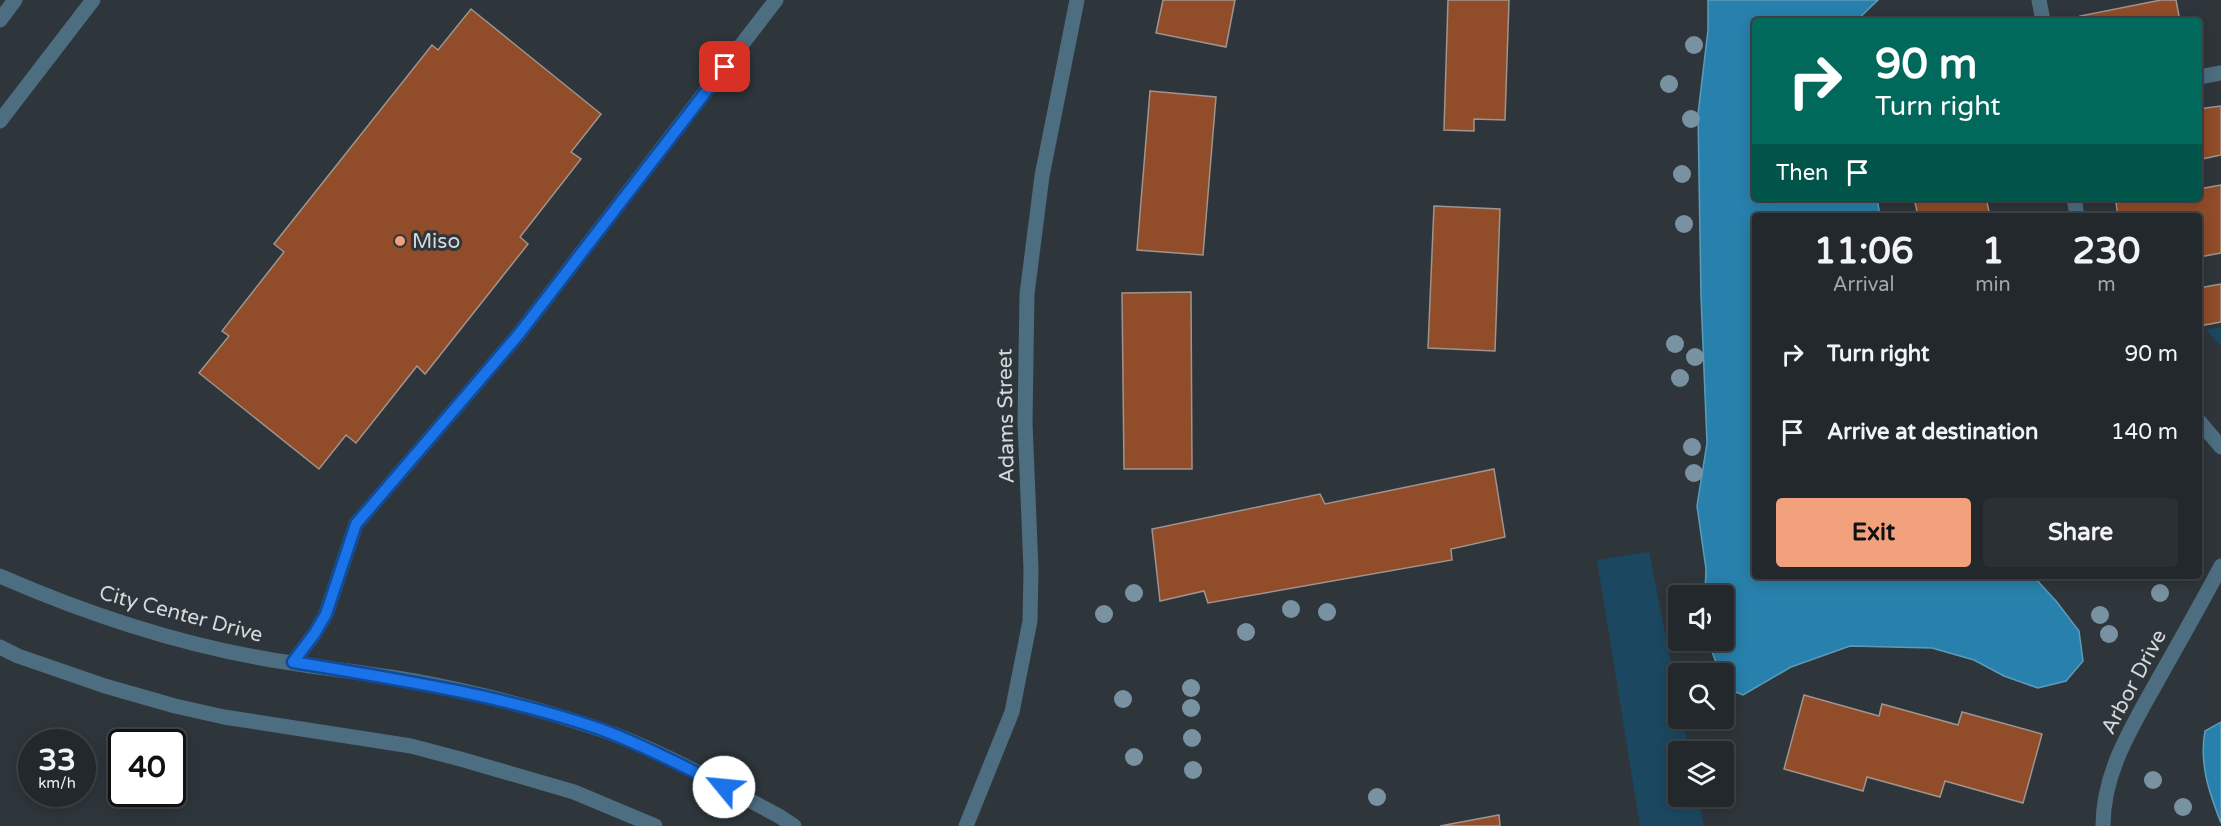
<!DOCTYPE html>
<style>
:root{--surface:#22282c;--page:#2a3034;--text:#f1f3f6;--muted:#a2a6a9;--line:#3f4448;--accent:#f1a17c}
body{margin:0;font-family:"Varela Round",sans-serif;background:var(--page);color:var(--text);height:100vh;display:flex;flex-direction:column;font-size:22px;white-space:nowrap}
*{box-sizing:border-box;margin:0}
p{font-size:20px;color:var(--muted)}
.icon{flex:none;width:33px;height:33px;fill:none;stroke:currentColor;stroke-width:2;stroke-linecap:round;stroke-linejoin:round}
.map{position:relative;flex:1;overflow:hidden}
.details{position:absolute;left:1752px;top:213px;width:450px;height:366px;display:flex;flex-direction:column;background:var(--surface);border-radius:6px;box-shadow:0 3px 15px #0003,0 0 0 2px var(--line)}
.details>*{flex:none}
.top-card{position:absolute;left:1752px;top:18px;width:450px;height:183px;border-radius:6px;box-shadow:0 3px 15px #0003,0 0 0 2px var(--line);background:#00695c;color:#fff;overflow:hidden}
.tools{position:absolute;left:1668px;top:585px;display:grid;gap:12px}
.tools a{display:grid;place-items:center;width:66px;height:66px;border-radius:6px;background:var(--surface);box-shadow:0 3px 15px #0003,0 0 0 2px var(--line);font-size:30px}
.speed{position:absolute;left:18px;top:729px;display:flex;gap:12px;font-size:30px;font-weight:700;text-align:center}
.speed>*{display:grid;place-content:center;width:78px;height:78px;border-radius:50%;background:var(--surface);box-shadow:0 3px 15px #0003,0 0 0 2px var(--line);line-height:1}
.speed small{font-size:15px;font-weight:400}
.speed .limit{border:3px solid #111;border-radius:9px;background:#fff;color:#111}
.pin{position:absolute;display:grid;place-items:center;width:51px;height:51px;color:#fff;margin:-26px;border-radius:12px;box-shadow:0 3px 9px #0006}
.me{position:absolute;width:66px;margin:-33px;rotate:298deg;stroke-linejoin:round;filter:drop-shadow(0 0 4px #0008)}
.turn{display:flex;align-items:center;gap:21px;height:126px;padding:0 24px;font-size:27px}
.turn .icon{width:78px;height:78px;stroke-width:2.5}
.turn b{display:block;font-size:42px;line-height:51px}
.then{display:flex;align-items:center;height:57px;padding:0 24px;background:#0003;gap:12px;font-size:22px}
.eta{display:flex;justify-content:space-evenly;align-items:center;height:102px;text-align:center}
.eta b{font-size:36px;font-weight:800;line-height:42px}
.primary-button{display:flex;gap:12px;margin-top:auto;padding:12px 24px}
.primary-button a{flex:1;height:69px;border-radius:6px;background:var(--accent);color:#111;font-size:24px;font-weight:800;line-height:69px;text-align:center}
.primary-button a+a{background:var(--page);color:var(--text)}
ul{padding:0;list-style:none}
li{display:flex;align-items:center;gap:18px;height:78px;padding:0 24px}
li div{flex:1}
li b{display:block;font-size:22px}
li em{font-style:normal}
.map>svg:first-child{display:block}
</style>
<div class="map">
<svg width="2221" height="826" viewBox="0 0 2221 826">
<rect width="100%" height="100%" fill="#2e363b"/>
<path fill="#1b4860" d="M2221,327V346L2206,330Z
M1649,552L1678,698V718L1683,719L1689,751L1678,752V796L1698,797L1704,826H1640L1597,560Z"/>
<path fill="#2880ac" stroke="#5c9bbb" stroke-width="1.5" d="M1708,0H1878L1856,21H1755V198H1877L1880,216H1755V576H2033L2056,601L2079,631L2083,661L2066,681L2038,688L2004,676L1974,660L1932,648L1850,646L1791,667L1743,695L1725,688L1724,674L1720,673L1708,641L1724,640V596L1705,595L1706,569L1697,506L1707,443L1701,296L1698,114L1708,30Z
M2221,722V823C2209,792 2199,764 2205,731Z"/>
<path fill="#914c29" stroke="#9f948f" stroke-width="1.5" d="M1163,0H1235L1226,47L1156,33Z
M1448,0H1509L1505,120L1474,119V131L1444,130Z
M2161,0H2176L2180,21H2081L2080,16Z
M471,9L601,114L571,152L581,159L520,237L528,244L425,374L417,366L356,443L346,435L319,469L199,373L229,336L222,331L284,252L274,244L432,45L438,50Z
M1150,91L1216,97L1203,255L1137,250Z
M2221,106V155L2202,159L2199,141V109Z
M2221,185V253L2199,257V216H2118L2116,203L2145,198H2199V189Z
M1914,198H1986L1990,216H1918Z
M1434,206L1500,209L1495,351L1428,348Z
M2221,284V322L2199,326V288Z
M1191,292L1192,469H1124L1122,293Z
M1494,469L1505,537L1451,549L1452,560L1208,603L1204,591L1160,601L1152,529L1320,494L1325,504Z
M1804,695L1879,716L1882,704L1958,725L1962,712L2042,734L2023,803L1945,781L1940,797L1867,777L1863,791L1784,769Z
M1499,815L1500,826H1440Z"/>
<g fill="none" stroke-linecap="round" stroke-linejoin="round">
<path stroke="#4d6d80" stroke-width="15" d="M2039,0L2043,21
M0,20L15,0
M2199,77L2221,73
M0,121L93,0
M2074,198L2077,216
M2199,421L2221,447
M0,576C87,614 178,644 272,660C320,668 368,673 415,681C474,692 543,710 599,729C662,750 720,785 779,816L794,826
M0,647L18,656L105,686L175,706L224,717L411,746L464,760L574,792L655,826
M293,662L315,633L326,614L356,524L519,334L776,0
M966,826L1012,712L1030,621L1031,570L1025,422L1027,294L1042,176L1077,0
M2103,826C2103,771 2133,725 2159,678C2180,641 2201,604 2221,566"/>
</g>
<g fill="#7992a2">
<circle cx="1694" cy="45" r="9"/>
<circle cx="1669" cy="84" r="9"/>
<circle cx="1691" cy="119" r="9"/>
<circle cx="1682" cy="174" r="9"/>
<circle cx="1684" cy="224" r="9"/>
<circle cx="1675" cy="344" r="9"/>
<circle cx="1695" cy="357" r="9"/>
<circle cx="1680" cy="378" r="9"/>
<circle cx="1692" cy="447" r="9"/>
<circle cx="1694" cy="473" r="9"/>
<circle cx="1134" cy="593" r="9"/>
<circle cx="2160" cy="593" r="9"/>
<circle cx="1291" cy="609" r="9"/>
<circle cx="1327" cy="612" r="9"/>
<circle cx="1104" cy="614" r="9"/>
<circle cx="2100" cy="615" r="9"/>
<circle cx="1246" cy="632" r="9"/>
<circle cx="2109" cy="634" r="9"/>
<circle cx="1191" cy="688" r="9"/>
<circle cx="1123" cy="699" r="9"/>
<circle cx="1191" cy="708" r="9"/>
<circle cx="1192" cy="738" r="9"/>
<circle cx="1134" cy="757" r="9"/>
<circle cx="1193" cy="770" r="9"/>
<circle cx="2153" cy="780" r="9"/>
<circle cx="1377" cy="797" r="9"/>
<circle cx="2183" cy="807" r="9"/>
</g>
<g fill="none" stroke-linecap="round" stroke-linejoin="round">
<defs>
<path id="route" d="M724,787C684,766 643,745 600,729C501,695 396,679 293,662L315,633L326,614L356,524L519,334L725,67"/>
</defs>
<use href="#route" stroke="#114b97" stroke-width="15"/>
<use href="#route" stroke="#1a73e8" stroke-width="10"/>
</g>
<circle fill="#f1a17c" stroke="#2e363b" stroke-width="2" cx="400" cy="241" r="6"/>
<g text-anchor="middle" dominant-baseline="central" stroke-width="6" stroke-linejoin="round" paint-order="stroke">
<g font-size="21" fill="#d4d9dd" stroke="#2e363b" text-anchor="start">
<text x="412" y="241">Miso</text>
</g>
<g font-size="21" fill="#d4d9dd" stroke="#2e363b">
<text transform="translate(1006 416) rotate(-91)">Adams Street</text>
<text transform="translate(181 614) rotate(15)">City Center Drive</text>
<text transform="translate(2134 682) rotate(-62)">Arbor Drive</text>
</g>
</g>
</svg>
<div class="tools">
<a><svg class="icon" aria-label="sound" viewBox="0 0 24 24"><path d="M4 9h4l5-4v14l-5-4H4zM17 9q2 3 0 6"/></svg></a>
<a><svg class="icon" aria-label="search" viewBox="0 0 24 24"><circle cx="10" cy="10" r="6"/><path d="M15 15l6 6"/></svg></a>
<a><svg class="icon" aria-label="layers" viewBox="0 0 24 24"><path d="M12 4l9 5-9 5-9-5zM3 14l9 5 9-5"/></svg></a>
</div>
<div class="speed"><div>33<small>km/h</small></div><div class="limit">40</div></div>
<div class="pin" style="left:725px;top:67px;background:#d93025"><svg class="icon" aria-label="arrive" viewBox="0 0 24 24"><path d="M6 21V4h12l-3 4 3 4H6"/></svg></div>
<svg class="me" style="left:724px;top:787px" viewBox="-20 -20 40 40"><circle r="19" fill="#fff"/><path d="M0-13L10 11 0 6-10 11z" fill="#1a73e8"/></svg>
<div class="top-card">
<div class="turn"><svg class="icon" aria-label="right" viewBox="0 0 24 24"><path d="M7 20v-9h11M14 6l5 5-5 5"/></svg><div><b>90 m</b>Turn right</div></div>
<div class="then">Then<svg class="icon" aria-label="arrive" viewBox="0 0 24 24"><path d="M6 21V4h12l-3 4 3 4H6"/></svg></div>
</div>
<section class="details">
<div class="eta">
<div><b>11:06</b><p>Arrival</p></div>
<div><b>1</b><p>min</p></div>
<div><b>230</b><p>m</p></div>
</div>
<ul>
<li><svg class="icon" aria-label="right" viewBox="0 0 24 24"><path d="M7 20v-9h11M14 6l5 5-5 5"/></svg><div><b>Turn right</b></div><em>90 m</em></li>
<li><svg class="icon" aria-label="arrive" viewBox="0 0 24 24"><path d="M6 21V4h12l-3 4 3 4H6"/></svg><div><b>Arrive at destination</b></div><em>140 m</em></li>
</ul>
<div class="primary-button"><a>Exit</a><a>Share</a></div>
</section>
</div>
